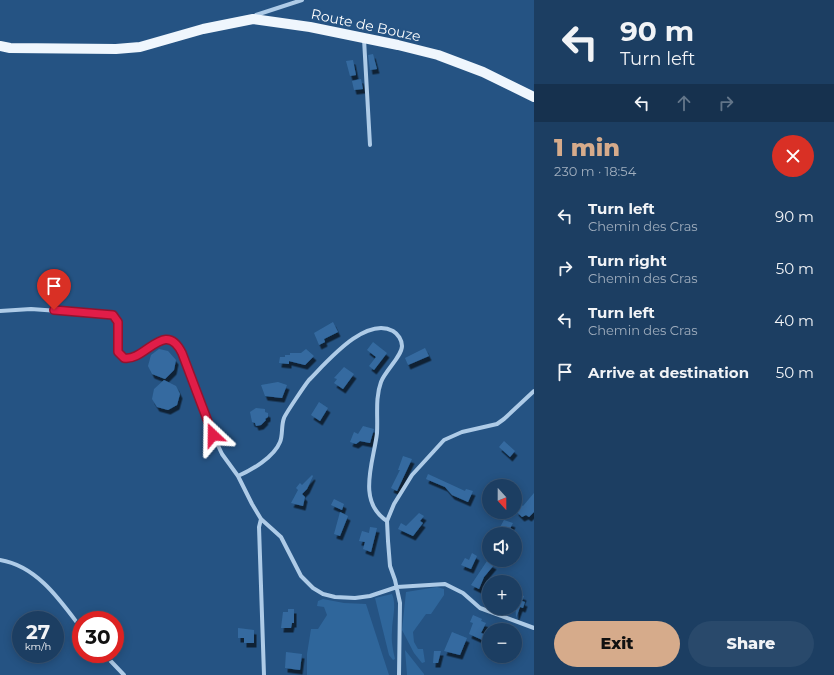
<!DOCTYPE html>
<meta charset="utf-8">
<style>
:root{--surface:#1c3e62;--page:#29496b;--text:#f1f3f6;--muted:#a0aebe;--line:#3a5777;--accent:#d6ab8b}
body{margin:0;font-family:Montserrat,sans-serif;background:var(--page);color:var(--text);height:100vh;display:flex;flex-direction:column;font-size:15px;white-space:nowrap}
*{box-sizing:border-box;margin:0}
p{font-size:13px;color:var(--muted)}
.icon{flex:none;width:22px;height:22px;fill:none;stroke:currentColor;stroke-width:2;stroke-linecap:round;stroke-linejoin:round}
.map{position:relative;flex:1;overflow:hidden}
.side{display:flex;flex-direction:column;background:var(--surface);width:300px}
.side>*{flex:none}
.banner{background:#1c3e62;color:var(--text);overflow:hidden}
.needle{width:26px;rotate:159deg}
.tools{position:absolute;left:482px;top:479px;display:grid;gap:8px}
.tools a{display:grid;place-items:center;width:40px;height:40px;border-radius:50%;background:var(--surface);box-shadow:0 2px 10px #0003,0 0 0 1px var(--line);font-size:20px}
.speed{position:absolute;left:12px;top:611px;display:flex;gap:8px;font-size:20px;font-weight:700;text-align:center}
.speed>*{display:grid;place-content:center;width:52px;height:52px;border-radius:50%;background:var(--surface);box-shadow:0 2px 10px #0003,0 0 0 1px var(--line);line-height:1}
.speed small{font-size:10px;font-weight:400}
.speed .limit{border:6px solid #d22;background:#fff;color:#111}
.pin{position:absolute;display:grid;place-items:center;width:34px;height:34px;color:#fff;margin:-41px -17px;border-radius:50% 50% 50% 0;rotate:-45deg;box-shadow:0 0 4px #0007}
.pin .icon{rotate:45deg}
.me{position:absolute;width:44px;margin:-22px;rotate:337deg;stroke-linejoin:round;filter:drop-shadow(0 0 3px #0008)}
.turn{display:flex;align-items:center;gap:14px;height:84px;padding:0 20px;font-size:18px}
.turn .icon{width:52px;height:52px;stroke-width:2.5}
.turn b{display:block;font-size:28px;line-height:34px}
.lanes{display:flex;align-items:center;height:38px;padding:0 20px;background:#0003;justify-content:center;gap:20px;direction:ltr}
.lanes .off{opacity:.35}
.round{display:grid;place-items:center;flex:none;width:42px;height:42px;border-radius:21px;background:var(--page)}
.headline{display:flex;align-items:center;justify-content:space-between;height:68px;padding:0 20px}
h1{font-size:24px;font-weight:800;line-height:30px;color:var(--accent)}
.primary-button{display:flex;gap:8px;margin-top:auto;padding:8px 20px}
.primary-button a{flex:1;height:46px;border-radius:24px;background:var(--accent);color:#111;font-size:16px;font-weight:800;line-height:46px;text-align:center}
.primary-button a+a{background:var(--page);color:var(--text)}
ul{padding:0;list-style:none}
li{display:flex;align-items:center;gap:12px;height:52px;padding:0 20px}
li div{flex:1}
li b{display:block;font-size:15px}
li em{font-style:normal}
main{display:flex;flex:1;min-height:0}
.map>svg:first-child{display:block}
</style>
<main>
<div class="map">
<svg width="534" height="675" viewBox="0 0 534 675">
<defs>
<filter id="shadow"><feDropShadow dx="2.5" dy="4.5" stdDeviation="0" flood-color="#0009"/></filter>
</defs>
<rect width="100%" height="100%" fill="#255383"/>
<path fill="#2f669b" d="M437,587L444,589V595L431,614H426L413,632L414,642L418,649H423L425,662L422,663L414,653L402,630L406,592Z
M392,594C397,605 392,619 392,631C391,641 393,650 395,659L393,660L389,655L375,598Z
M323,599L344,603L366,604L389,675H307V654L311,629H318L327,615L324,607L317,606L318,601Z
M405,650L424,674V675H407Z"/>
<path fill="#356ba0" filter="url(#shadow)" d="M373,54L377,69L370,70L368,55Z
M353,60L356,75L350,76L346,61Z
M361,79L363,89L354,90L352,81Z
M333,322L338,332L324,339L325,342L319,345L314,333Z
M373,342L387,353L374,370L369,366L376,357L367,350Z
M425,348L429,356L408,365L405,358Z
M159,349L168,351L176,360L174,370L165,379L152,374L148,366L151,355Z
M306,349L314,356L305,365L289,361V364L279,363L280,357H285V355H290V353H301Z
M344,367L354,374L343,389L334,383L337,379L334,378Z
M164,380L176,386L180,394L177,405L168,410L157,407L152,399L154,389Z
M278,382L287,385L282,398L265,396L261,385Z
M319,402L328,408L320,421L311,415Z
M256,408L265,409V412L268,413V417L265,419L266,420L261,425L256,426L255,423L252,422L250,412Z
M363,426L374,429L370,443L360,441L356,444L350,442L354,432L358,434Z
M504,441L515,451L510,457L499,447Z
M403,456L412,459L397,491L391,488L400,470H398Z
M428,474L465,491L466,489L473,491L468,502L452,495L445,487L426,479Z
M312,475L313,476L307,489L302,494L305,497L303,506L291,503L298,490L296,488L300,483L302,485Z
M534,493V512L529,517L526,515L522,517L516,511L521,505L523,506Z
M334,499L344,504L342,510L331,505Z
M340,512L348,516L340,536L334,534Z
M419,513L424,516L420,521L423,523L413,536L398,529L401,523L406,526Z
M504,520L513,523L507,534H489L496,527L499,529Z
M370,527L377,528L371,552L363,549L365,542L359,541L362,531L369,533Z
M472,553L477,556L471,569L461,565L465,558L469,560Z
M487,561L494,565L484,577L479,589L471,585Z
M515,593L524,596L522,601L525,602L523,608L520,607L516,618Z
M288,609H294V623H292L291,628H281L283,612H288Z
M473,615L482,619L481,621L486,623L481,633L489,636V643L469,634L473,623L470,622Z
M238,628L254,630V643H244V638H238Z
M452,632L467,638L460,655L444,651Z
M434,651H441L438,663H433Z
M286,652L302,654L300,670L285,668Z"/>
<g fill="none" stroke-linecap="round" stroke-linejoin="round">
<path stroke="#aecbe7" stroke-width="4" d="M254,18L256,15L302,0
M364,39L370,145
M0,311L31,309L113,315C126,325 107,354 126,359C145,363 165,317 182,353L209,426L222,454L238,476L252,504L261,519L281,537L301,576L313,588L323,594L335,597L355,598L370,596L397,587L445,584L463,593L480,608L534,628
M238,476C252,470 274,457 280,442C283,435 281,426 284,418C286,413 305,385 309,380C327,362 365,316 393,331C398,334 402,340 402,346C402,356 385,371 381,382C375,398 378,416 377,433C374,461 356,501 387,521
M261,519L259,527L264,675
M0,560C37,566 60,600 81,628
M104,654L124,675
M399,675L400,603L395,580L390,566L388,541L387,521L394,504L412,475L444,440L462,432L497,424L504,419L534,391"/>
<path stroke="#eff6fd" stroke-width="10" d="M0,46L10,48L116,49L140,47L203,29L253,19L310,27L398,45L438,55L483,72L534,97"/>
</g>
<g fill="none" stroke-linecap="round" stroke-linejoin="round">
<defs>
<path id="route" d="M54,310L113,315L118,322V352L124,358C145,362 165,318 182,353L213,435"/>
</defs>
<use href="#route" stroke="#92132f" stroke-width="10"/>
<use href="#route" stroke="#e11d48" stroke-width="7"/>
</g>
<g text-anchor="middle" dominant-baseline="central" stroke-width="4" stroke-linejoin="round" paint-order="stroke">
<g font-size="14" fill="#fff" stroke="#255383">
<text transform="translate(366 25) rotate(12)">Route de Bouze</text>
</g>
</g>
</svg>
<div class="tools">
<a><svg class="needle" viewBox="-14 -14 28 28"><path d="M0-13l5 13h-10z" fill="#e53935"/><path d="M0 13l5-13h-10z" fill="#a0aebe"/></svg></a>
<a><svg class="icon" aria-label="sound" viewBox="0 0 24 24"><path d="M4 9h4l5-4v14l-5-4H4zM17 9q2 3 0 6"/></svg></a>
<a>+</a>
<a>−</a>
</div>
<div class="speed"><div>27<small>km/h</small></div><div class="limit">30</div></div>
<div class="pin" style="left:54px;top:310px;background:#d93025"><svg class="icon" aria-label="arrive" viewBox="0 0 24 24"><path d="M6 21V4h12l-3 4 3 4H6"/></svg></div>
<svg class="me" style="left:213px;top:435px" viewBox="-20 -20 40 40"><path d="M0-17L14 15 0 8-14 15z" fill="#e11d48" stroke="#fff" stroke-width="4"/></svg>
</div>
<section class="side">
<div class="banner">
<div class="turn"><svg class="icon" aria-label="left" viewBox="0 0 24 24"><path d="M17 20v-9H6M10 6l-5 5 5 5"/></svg><div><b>90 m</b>Turn left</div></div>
<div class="lanes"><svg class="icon" aria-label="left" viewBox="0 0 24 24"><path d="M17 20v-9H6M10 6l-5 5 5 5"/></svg><svg class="icon off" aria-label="ahead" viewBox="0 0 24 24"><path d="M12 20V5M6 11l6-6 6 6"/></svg><svg class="icon off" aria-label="right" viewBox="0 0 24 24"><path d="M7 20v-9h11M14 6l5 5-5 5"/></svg></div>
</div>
<div class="headline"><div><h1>1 min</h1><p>230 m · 18:54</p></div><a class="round" style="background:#d93025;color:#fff"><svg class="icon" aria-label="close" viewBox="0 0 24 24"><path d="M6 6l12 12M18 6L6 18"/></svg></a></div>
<ul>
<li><svg class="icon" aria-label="left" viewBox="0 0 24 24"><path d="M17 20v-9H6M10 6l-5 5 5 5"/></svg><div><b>Turn left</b><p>Chemin des Cras</p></div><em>90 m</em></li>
<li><svg class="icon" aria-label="right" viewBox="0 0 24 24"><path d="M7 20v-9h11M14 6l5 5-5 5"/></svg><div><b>Turn right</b><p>Chemin des Cras</p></div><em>50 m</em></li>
<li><svg class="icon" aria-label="left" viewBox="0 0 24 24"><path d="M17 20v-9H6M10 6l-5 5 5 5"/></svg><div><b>Turn left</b><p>Chemin des Cras</p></div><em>40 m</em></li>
<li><svg class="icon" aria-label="arrive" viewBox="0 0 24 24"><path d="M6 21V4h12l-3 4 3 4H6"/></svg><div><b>Arrive at destination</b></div><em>50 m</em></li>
</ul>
<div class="primary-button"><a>Exit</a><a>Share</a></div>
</section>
</main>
